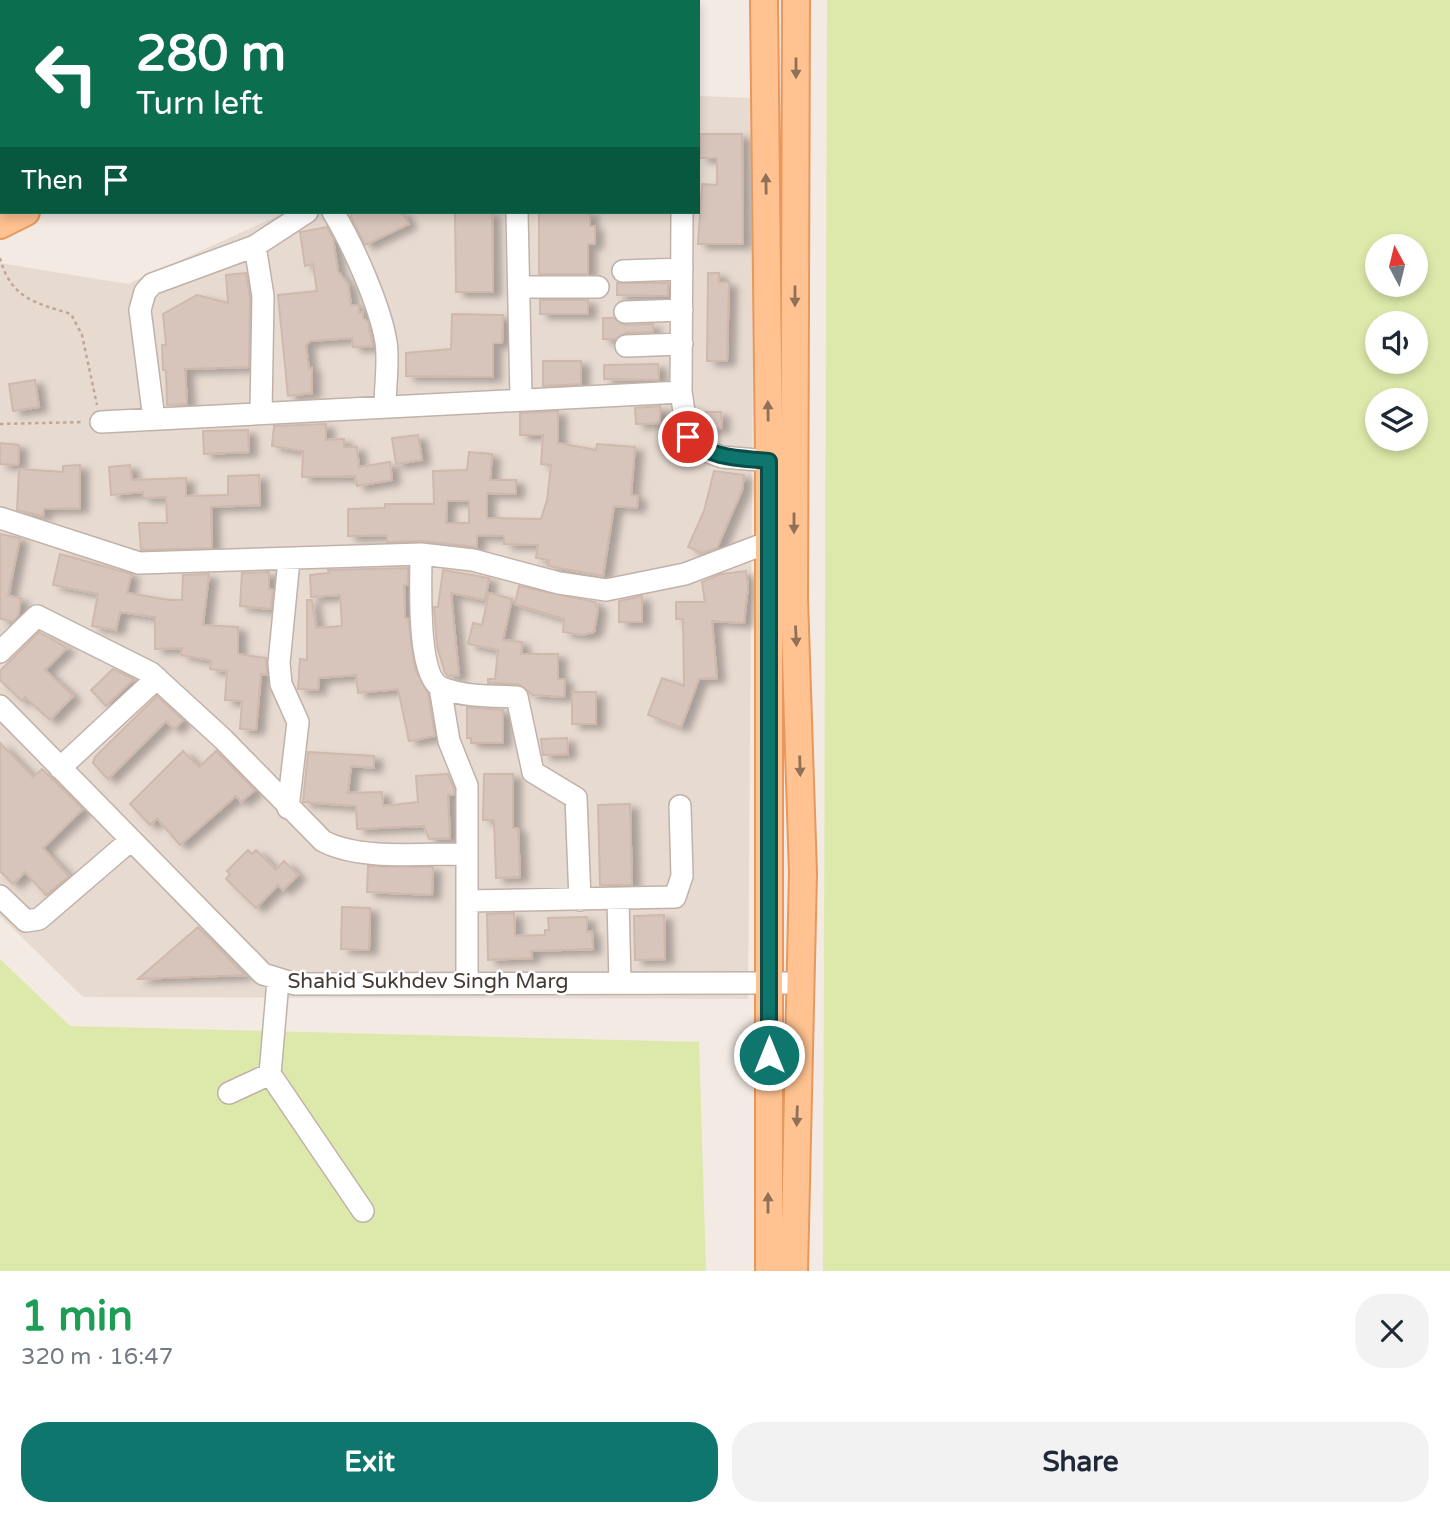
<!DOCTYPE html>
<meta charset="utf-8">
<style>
:root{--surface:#fff;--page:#f2f2f3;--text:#1f2937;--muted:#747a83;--accent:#0f766e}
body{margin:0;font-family:"Varela Round",sans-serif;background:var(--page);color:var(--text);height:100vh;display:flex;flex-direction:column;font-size:26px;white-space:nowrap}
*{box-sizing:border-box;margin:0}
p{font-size:23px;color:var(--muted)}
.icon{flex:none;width:38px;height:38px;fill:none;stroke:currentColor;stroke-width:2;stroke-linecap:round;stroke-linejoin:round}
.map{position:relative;height:1271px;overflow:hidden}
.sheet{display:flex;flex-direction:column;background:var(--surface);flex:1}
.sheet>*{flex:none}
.guide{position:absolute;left:0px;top:0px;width:700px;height:214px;box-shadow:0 4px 10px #0003;background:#0b6e4f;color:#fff;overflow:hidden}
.needle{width:46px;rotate:353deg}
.fabs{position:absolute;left:1365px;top:234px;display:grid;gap:14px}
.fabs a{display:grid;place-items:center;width:63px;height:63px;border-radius:50%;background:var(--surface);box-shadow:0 4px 10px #0003;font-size:35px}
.pin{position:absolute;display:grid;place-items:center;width:60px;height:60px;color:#fff;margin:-30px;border:4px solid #fff;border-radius:50%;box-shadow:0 2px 7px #0007}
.me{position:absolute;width:77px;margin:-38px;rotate:0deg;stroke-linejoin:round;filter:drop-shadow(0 0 5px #0008)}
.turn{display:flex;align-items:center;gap:24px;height:147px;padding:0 21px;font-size:32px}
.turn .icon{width:91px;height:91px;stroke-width:2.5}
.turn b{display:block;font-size:49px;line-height:60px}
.then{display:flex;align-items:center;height:66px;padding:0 21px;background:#0003;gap:14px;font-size:26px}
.round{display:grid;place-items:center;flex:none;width:74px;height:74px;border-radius:28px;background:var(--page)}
.headline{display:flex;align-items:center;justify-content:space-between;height:119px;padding:0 21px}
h1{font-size:42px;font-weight:700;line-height:52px;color:#1e9e55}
.primary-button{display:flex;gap:14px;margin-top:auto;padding:14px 21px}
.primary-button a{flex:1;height:80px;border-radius:28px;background:var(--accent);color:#fff;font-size:28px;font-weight:700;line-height:80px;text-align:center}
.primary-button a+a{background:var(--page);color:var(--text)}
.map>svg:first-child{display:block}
</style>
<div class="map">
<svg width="1450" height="1271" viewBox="0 0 1450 1271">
<defs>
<filter id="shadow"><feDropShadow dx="8" dy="4.5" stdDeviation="3.5" flood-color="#0004"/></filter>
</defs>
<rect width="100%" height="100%" fill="#f2eae3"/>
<path fill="#e7dad1" d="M0,0H368L2,2V169Z
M698,96L755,98L748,999L83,997L0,916V263L128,284L286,212H698Z"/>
<path fill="#dde9aa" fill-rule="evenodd" d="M827,0H1450V1271H823ZM1377,247H1416V285H1377ZM1377,324H1416V362H1377ZM1377,401H1416V439H1377Z
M0,959L70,1026L699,1042L706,1271H0Z"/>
<path fill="#d7c5bc" stroke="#cfb8ac" stroke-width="2" fill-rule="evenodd" filter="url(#shadow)" d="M700,134H742L743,244H698L702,184L717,185V158H700Z
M352,212H402L409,224L365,245L351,217Z
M455,212H492L493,292H456Z
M539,212H590V226H595V244H588V274H539Z
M327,227L333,238L338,271L348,284L351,305H359V313L363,312V318L368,322L373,346L353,347L352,338L310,341L306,345L309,369L312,368V393L288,396L278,295L317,291L313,264L305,266L300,232Z
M246,273L250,297L249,367L185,369L187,404L167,405L166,370H163L162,345H166L163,314L197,295L228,303L226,275Z
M708,273H719V282H729L727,361H707Z
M617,283H668V296L617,295Z
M540,300H588V314H540Z
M452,314L503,315L502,343H493V377L406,376V353L451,349Z
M603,318H613L625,325L653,324V332L626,333L615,339H603Z
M543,361H581V384L543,386Z
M658,364L659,380L604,379V365Z
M35,380L39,407L13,411L9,384Z
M660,406V423L636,424L635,408Z
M558,411V443L596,450L597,444L635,447L631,495L638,496L637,508L614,506L603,576L548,566L549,560L536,558L538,545L504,544V536L477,535V547L422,541L387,542V535L348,536V509L385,508V504H434L433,471L467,470L469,452L492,454L490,480H516V494L487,493V518L541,519L547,500L551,465L541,464L543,435H520V413ZM447,501H469V523H446Z
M697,412H721L722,428L700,429Z
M326,424V440L344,439V447H357L359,467L390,462L392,480L357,486L355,476L302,477L303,451L272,446L274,426Z
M248,430L249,452L204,454L203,431Z
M418,435L422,460L396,464L392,438Z
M0,443L19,445L18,465L0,464Z
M80,465V508L44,509L43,516L17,510L19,469L63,472V466Z
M130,465L132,480L186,478V496L228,495V476L259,475L260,505L211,507L212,548L141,550L139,523H167L166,497L143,498V492L111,495L109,467Z
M714,471L744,475L742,490L717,548L702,553L688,547L704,511Z
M0,534L20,538L8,596L21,598L18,616L13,621L0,619Z
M60,554L131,574L127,593L169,600H182L183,575L209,574L203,625L238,627V654L266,658L267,675L261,674L256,730L240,729L242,701L225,700L227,671L210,669L211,660L181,655L182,648L155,649V617L120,612L116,630L92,626L98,594L53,585Z
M408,568V585H404L405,618H408L415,669L428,693L435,736L409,741L398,689L358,693L356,675L319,678L318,690L298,689L300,659L307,660V600H312L316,628L342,626L340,595L311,597L310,575L329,573L328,570Z
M443,570L489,578L485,600L451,593L459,675L448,676L445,673L437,646L434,607H438Z
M746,571L748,586L744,623L712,621L717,678L699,679L681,727L648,715L662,678L684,686L683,619H676V602H705L702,582L721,574Z
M269,572V589L273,590L271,609L240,606L242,573Z
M519,586L595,602L598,609L594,632L582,635L563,632L564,619L515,604Z
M489,593L512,599L503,640L522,642L521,654H558V679H565L564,697L533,695L518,684L488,683V679H495L498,650L468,644L473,623L482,625Z
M642,596V622H619V601Z
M39,632L67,648L45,670L73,696L50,720L25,697L22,701L0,680V671Z
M113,669L134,679L106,706L91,690Z
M572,692H596V724H572Z
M157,696L183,720L174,729L166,721L108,779L93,763L95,757Z
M467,707L503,710V743H471V738H467Z
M567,738L568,754L543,755L541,739Z
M0,743L33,777L42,769L83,809L43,848L69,876L46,895L25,872L13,884L0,871Z
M183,751L199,767L216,751L255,790L241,802L236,796L180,845L157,818L150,825L130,804Z
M308,752L374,756V768L351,766L348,793L382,792L383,806L418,802L416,776L448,774L454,789V795H448L450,838L429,839L424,826L357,829L356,806L303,802Z
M484,774H513V828H518L520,877L496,878L494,820H483Z
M630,804L632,885H600L598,805Z
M248,850L252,854L256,850L276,870L284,861L298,875L283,890L278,885L256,908L226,879L230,874L227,871Z
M368,866L433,867L432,895L367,892Z
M342,907L370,908L369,950L341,949Z
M514,913L515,936L545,935V930H549L548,918L587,917V932L592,931L593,949L531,951L532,958L488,960L487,914Z
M664,915L665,959L635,960L634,916Z
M198,927L245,975L138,979Z"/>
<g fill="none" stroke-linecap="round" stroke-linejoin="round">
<defs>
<path id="minor" d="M128,0L129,2
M161,0L162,2
M240,0L241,2
M352,0L353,2
M483,0V2
M0,150L2,154
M333,212C352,243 380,305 386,342C389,362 385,386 385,407
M517,212L521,398
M682,212L681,392L688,437L700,449L722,457L783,462
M255,246L263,296L261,413
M623,271L682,269
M519,287H598
M625,312L682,310
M626,346L682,344
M154,419L140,310L145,292L152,284L255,246L307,212
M101,422L681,392
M0,518L139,563L421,554L473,560L559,583L606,590L685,574L769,542
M421,554C421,581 416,677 442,688C465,697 493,696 517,697L533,772L576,798L580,900
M0,652L37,616L151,673L223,739L323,841C361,861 424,853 467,854
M440,687L449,741L467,786V983
M0,706L263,974L295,984L802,983
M60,768L157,678
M288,808L298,722L281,684L279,663L289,560
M0,896L26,921L39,919L131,840
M618,900L620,982
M467,901L675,897L682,876L680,806
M278,981L270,1074L363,1211
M229,1093L270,1074"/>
<path id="major" d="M764,0L769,461V1271
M398,2L401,0
M460,2L464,0
M0,196L2,195
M0,225L26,212
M794,1271L803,873L794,599L796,0"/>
</defs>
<use href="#minor" stroke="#c1b2a9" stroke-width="24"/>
<use href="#major" stroke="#e8985c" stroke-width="30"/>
<path stroke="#c0a697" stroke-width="2.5" stroke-dasharray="3.5 3.5" stroke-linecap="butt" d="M0,258C11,299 36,303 71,314L82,335L97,405
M0,424L83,422"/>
<use href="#minor" stroke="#fff" stroke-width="21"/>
<use href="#major" stroke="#ffc290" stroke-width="26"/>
</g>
<defs><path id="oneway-solid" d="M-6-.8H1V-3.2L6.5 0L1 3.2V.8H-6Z" transform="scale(1.75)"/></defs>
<g fill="#8f7058">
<use href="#oneway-solid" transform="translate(796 68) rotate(90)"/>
<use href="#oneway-solid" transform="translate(766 184) rotate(-91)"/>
<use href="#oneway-solid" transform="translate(795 296) rotate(90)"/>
<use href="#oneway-solid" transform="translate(768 411) rotate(-91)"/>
<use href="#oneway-solid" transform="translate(794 523) rotate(90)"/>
<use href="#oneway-solid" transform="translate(796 636) rotate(87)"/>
<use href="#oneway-solid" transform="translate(800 766) rotate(88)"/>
<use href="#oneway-solid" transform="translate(797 1116) rotate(92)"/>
<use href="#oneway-solid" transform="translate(768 1203) rotate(-90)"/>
</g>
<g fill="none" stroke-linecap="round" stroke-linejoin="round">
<defs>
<path id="route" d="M688,437C710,459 739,458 769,461V1055"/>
</defs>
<use href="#route" stroke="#0a4d48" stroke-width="18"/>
<use href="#route" stroke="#0f766e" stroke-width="12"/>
</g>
<g text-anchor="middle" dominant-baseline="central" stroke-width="5" stroke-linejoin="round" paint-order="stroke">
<g font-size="21" fill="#453933" stroke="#fff">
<text x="428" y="981">Shahid Sukhdev Singh Marg</text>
</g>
</g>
</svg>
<div class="fabs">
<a><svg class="needle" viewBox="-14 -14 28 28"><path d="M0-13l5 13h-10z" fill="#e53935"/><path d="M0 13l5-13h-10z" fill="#747a83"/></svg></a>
<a><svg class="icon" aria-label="sound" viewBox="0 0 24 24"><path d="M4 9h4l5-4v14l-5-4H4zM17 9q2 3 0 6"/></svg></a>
<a><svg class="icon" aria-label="layers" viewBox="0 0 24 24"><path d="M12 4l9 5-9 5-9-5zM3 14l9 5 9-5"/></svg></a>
</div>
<div class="pin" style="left:688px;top:437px;background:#d93025"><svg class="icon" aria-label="arrive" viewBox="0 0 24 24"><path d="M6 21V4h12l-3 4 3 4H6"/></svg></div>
<svg class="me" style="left:769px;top:1055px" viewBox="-20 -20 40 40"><circle r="17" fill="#0f766e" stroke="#fff" stroke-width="3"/><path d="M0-11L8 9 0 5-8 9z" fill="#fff"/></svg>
<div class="guide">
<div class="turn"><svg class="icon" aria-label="left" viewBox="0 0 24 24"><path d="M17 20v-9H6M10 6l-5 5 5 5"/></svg><div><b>280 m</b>Turn left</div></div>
<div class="then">Then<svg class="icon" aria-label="arrive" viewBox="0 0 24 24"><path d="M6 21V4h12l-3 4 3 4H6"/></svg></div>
</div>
</div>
<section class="sheet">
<div class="headline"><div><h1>1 min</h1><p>320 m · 16:47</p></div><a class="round"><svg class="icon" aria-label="close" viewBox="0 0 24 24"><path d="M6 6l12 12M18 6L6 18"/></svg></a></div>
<div class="primary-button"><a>Exit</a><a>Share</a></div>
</section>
